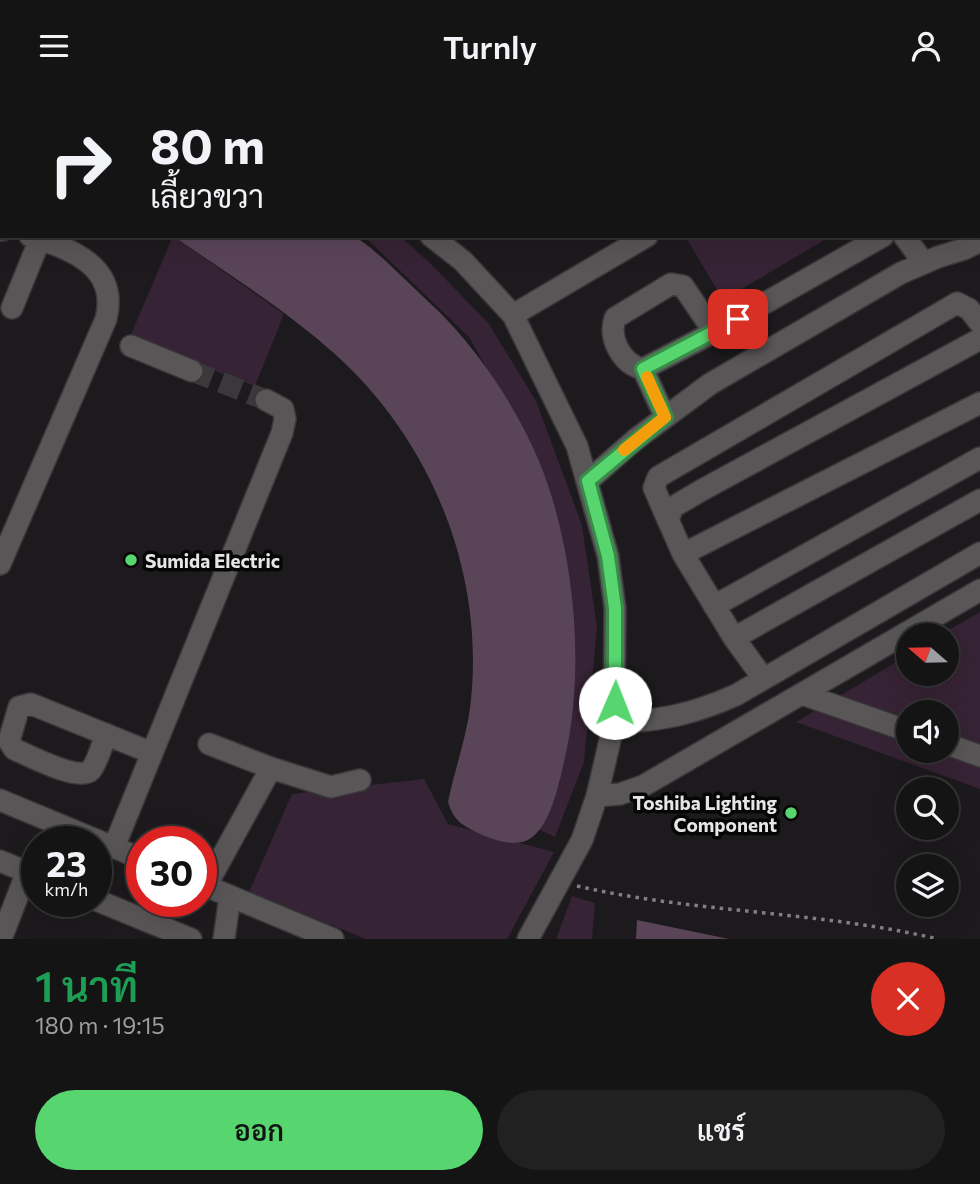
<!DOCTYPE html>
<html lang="th">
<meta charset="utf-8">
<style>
:root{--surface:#151415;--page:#222122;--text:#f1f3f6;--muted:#9d9ea0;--line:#343334;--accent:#57d670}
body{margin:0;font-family:Commissioner,Sarabun,sans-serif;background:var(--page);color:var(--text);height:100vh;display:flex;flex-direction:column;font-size:26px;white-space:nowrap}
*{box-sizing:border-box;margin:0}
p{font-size:23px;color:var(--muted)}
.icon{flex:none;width:38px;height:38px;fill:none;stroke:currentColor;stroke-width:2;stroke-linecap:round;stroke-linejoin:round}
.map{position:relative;height:848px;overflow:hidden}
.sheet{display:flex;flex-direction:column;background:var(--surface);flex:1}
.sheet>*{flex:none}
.banner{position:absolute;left:0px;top:0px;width:980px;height:147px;box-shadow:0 7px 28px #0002,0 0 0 2px var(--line);background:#151415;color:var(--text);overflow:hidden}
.needle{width:46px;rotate:290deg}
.fabs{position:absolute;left:896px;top:532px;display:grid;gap:14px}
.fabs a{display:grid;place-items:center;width:63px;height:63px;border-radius:50%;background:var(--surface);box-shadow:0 7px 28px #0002,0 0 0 2px var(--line);font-size:35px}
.speed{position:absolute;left:21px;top:735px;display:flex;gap:14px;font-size:35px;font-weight:700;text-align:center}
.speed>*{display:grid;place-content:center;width:91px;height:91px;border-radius:50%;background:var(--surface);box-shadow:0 7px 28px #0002,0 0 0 2px var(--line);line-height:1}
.speed small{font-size:18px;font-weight:400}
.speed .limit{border:10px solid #d22;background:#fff;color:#111}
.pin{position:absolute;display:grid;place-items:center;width:60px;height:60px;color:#fff;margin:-30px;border-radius:14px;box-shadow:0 4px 10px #0006}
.me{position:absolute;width:77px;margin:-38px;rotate:1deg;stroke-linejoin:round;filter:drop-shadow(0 0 5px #0008)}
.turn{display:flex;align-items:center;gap:24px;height:147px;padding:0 35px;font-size:32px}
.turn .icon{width:91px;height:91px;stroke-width:2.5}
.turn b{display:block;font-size:49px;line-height:60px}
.round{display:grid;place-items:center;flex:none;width:74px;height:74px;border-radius:37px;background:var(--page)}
.head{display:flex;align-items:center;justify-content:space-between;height:119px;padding:0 35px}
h1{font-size:42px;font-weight:600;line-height:52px;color:#1e9e55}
.button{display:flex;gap:14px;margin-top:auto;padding:14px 35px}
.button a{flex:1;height:80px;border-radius:42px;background:var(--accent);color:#111;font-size:28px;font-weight:600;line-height:80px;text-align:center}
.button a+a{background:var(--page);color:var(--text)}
header{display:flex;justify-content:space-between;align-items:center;height:91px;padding:0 35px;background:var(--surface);font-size:32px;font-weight:600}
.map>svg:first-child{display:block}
</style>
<header><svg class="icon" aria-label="menu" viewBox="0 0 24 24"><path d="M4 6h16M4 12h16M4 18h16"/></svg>Turnly<svg class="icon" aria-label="person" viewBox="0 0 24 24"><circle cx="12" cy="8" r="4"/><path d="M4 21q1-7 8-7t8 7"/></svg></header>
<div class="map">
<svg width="980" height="848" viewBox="0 0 980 848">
<rect width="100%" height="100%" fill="#1c1a1c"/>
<path fill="#362335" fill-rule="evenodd" d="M33,0H219L221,2H32Z
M173,145L284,223L255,295L129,248Z
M364,145H400L431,173L489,233L536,310L582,434L597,537L584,671L555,746L540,739L560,690L536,364L469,246Z
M685,145H831L723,209Z
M980,521V698L796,631L908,564V583H947V544H940ZM908,621H947V660H908Z
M424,688L448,733L554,761L507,848H366L249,801L292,703Z
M572,805L595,812L592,848H556Z"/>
<path fill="#5a4558" d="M173,145C217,145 261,145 305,145C319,145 339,142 352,145C366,149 401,185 413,196C424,207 436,217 447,229C484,268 518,320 539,370C574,455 586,577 565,666C560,689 551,734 531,747C514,760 478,744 462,733C454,727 451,720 448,711C455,677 468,642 471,608C484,480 431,350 336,264C286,219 228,183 173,145Z
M637,829L729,848H636Z"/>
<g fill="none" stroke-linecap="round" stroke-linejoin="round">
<path stroke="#3a383a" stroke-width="21" stroke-dasharray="21 10" stroke-linecap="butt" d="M192,280L266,309"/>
<defs>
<path id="minor" d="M243,0L245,2
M321,0L322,2
M589,0L590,2
M957,0L958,2
M888,2L891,0
M978,34L980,37
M978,127L980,130
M0,139H2
M431,145L463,170L513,224L577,355L608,465L615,517L614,632L597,705L582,749L528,848
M904,145L924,172
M12,217L40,148
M513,224L647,145
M714,241L683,195L671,193L615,227C608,248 622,273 643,278L714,241L883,145
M131,255L192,280
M643,278L665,326
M980,312L683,463L734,547L980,409
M588,390L636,348L710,293L901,182L938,166L964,158L980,150
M668,429L654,397L658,386L957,212L969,218L980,232
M683,463L668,429L673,416L702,399L980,248
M0,473L106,228C119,175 71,158 30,145
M714,515L980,367
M734,547L763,587
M802,603L908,640
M614,632C663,629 691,624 736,604L980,462
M106,643C102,654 98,670 91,679C81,692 28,664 14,658L9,650L19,616L31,613L152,662
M209,653L271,677
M947,653L980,665
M597,705L620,703L643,695L980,499
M0,709L142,768
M114,756L282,342L285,328L283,318L266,309
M0,770L37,785
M201,793L333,848
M206,795L271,677L331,696L360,689
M96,809L191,848
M1,848L27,781
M224,848L230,805"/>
</defs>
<use href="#minor" stroke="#383638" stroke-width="24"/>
<path stroke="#817f81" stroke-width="3.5" stroke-dasharray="3.5 5" stroke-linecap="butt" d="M577,795C695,822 819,820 938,848"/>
<use href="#minor" stroke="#595658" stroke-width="21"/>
</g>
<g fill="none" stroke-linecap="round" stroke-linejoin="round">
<defs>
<path id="route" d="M615,612V517L608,465L588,390L665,326L643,278L738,228"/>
</defs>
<use href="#route" stroke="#398b49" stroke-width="18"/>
<use href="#route" stroke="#57d670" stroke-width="12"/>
<path stroke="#f59e0b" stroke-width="12" d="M624,359L665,326L647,286"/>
</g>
<g fill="#57d670" stroke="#060606" stroke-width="2.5">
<circle cx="131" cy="469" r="7"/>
<circle cx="791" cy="722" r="7"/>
</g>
<g text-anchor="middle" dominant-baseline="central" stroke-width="7" stroke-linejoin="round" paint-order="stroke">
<g font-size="19" font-weight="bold" fill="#e7e5e7" stroke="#060606" text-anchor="start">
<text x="145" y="469">Sumida Electric</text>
<text x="777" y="711" text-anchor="end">Toshiba Lighting<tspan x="777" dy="22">Component</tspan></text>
</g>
</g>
</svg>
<div class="fabs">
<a><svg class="needle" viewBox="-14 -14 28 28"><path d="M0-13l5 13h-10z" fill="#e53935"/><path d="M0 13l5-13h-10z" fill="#9d9ea0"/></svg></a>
<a><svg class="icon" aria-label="sound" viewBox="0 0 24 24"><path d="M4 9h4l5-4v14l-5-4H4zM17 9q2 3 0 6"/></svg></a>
<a><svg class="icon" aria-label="search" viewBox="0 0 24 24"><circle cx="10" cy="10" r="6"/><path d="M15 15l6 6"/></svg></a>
<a><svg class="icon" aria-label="layers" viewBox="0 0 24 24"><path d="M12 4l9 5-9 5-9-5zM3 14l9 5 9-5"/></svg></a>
</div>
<div class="speed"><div>23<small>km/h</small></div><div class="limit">30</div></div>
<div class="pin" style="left:738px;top:228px;background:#d93025"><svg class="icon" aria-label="arrive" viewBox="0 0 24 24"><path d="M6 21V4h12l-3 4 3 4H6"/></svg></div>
<svg class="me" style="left:615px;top:612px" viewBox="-20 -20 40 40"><circle r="19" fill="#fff"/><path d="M0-13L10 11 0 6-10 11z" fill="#57d670"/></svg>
<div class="banner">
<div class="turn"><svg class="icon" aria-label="right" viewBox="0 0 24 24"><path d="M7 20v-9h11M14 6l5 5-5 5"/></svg><div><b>80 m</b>เลี้ยวขวา</div></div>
</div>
</div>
<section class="sheet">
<div class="head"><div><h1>1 นาที</h1><p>180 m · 19:15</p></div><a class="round" style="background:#d93025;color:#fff"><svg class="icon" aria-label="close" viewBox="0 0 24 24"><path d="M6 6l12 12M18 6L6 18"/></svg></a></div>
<div class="button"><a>ออก</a><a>แชร์</a></div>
</section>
